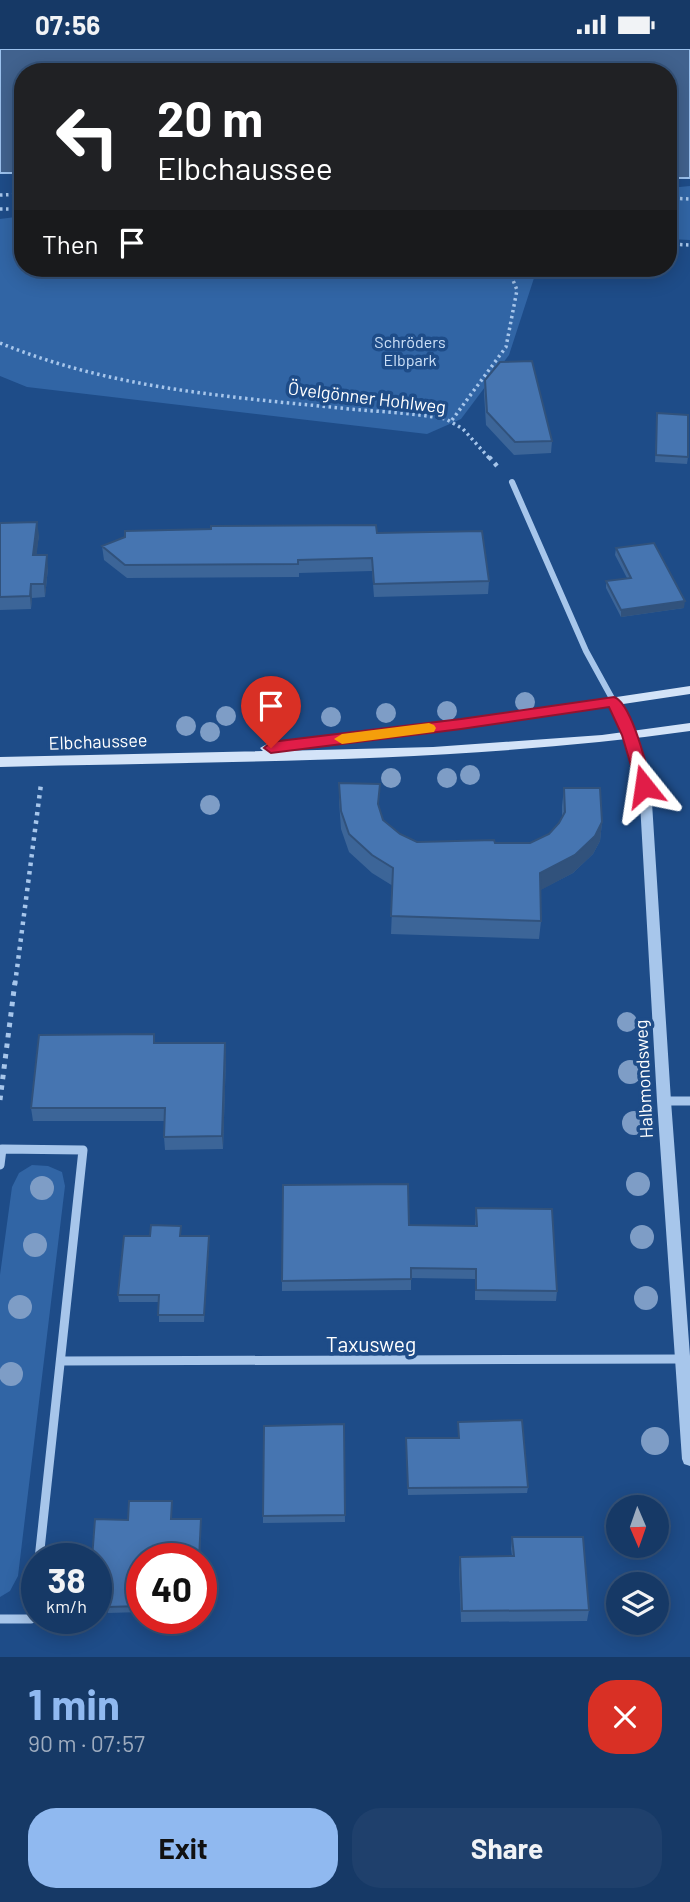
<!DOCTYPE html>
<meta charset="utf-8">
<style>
:root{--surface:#163966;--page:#1f406c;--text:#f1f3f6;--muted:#9eacbf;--line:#35537a;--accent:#90b9f0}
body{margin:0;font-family:Barlow,sans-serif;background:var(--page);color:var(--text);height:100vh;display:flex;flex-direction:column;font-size:26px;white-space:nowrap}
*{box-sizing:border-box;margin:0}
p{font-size:23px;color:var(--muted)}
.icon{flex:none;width:38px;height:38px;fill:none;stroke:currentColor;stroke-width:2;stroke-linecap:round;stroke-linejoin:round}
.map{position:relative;height:1608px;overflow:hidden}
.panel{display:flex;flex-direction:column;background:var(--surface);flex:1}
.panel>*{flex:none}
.hud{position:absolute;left:14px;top:14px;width:663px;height:214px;border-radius:28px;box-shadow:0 4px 18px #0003,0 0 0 2px var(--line);background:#202124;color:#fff;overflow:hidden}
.needle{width:46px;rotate:178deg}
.buttons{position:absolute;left:606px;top:1446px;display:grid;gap:14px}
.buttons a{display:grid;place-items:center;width:63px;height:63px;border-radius:50%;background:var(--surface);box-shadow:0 4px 18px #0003,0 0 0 2px var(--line);font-size:35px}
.speed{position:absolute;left:21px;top:1494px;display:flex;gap:14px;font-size:35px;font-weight:700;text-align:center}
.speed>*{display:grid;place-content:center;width:91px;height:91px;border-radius:50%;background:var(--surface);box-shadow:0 4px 18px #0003,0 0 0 2px var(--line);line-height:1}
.speed small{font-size:18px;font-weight:400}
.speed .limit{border:10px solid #d22;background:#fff;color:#111}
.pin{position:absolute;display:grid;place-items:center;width:60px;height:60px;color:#fff;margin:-72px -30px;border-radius:50% 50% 50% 0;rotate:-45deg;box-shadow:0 0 7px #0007}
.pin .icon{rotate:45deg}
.me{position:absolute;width:77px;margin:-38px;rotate:345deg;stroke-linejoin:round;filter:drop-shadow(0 0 5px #0008)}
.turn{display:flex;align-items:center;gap:24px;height:147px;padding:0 28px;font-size:32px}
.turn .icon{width:91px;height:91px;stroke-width:2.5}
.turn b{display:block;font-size:49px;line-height:60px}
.then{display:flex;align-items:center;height:66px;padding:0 28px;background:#0003;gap:14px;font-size:26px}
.round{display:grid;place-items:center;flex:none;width:74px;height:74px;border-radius:28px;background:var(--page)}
.headline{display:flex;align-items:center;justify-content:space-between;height:119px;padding:0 28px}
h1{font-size:42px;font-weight:700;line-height:52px;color:var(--accent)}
.button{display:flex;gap:14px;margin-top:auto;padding:14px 28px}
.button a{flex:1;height:80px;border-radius:28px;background:var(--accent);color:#111;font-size:28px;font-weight:700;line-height:80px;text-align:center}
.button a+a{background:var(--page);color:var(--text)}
.status{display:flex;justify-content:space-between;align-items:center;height:49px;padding:0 35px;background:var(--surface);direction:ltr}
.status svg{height:19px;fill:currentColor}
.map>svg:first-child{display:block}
</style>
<div class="status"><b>07:56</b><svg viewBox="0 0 49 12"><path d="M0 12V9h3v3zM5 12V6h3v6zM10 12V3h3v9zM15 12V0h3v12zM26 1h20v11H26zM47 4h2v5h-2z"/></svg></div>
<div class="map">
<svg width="690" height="1608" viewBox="0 0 690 1608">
<rect width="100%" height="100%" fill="#1e4c88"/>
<path fill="#3165a5" d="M690,137V191L669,190V139Z
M23,167V219H500V223L513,224L515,219H579L535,226L509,306L461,370L427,385L27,338L0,327V170Z
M32,1116L48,1117L62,1123L65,1137L18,1527L10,1542L0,1548V1226L12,1138L19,1124Z"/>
<path fill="#41628e" stroke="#9bc1ed" stroke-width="2" d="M0,0H690V129H669L668,23H23V124H0Z"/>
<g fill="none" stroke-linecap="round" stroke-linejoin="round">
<path stroke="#a7c6eb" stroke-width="3.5" stroke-dasharray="2.5 3.5" stroke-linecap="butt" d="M0,146L23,145
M668,149L690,150
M0,160H23
M668,195L690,196
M0,294C112,340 231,348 350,360C382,363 414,364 446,370L463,380L490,410
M452,371L506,298L517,241L508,219"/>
<path stroke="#a7c6eb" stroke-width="4.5" stroke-dasharray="3.5 5" stroke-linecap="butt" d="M489,408L497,417
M15,935L41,735"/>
<path stroke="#a7c6eb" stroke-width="5" stroke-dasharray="4.5 6" stroke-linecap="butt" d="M0,1051L15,933"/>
<path stroke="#a7c6eb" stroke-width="6" d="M512,433L586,602L614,653"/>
<path stroke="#a7c6eb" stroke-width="9" d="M664,1052H690
M0,1116L2,1100L83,1101L39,1510
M62,1312L681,1310
M0,1570H31L37,1526"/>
<path fill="#a7c6eb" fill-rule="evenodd" d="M614,649L620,653L644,711L652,754L671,1052L690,1307V1417L684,1415L682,1410L657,1052L640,754L632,711L608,653Z"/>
<path fill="#d3e3f8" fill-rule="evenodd" d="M690,637V645L462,679L279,702L433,698L602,686L690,674V682C461,714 230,712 0,718V708L263,702L260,699L267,695L462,671Z"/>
</g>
<g fill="#7e9dc6">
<circle cx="525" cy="653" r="10"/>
<circle cx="284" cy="660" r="10"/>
<circle cx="447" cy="662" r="10"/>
<circle cx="386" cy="664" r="10"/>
<circle cx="226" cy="667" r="10"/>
<circle cx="331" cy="668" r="10"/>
<circle cx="186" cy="677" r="10"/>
<circle cx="210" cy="683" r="10"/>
<circle cx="470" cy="726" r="10"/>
<circle cx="391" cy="729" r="10"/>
<circle cx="447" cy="729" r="10"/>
<circle cx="210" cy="756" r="10"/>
<circle cx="627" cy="973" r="10"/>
<circle cx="630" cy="1023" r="12"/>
<circle cx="634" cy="1074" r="12"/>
<circle cx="638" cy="1135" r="12"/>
<circle cx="42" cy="1139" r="12"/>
<circle cx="642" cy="1188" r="12"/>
<circle cx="35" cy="1196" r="12"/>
<circle cx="646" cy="1249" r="12"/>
<circle cx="20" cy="1258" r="12"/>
<circle cx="11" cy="1325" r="12"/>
<circle cx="655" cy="1392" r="14"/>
</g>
<path fill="#3c6598" d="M485,331L552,392L551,404L514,406L486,376L484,344Z
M657,364L688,408L687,415L655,413Z
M0,474L39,486L36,506L48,519L45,548L32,549L31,560L0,561Z
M211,480L377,484L489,532L488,545L374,548L372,522L299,524V528L127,529L104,511L102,497Z
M616,499L684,559L621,568L606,539V532L627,529L615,506Z
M339,734L379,758L383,771L400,785L417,793L530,794L549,785L559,774L562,768V757L564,739L602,773L600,792L593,805L573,824L540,841L541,872L539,890L391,885L393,837L372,824L349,803L341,780L339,752Z
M155,994H225L226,1007L223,1100L165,1101L164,1088V1072H33L31,1059Z
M476,1159L557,1242L556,1252L475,1251V1230L411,1229V1241L282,1242V1232L409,1176L475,1177Z
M181,1187L209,1194L204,1273H159V1253H119L118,1246Z
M458,1373L528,1438L527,1444L408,1446L406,1396L458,1389Z
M344,1375L345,1473L263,1474V1467Z
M172,1452V1470H201L200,1510H142V1563L108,1564L107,1561H96V1510L128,1471Z
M512,1488L589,1561L587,1572L461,1573L459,1520L460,1508L512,1507L511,1500Z"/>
<path fill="#31527c" d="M37,473L39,486L35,519L33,506Z
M47,506L48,519L45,548L44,535Z
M31,535L32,549L31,560L30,547Z
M685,552L684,559L621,568V561Z
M602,773L600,792L593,805L573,824L539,842L540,824Z
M225,994L226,1007L223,1100L222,1087Z
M209,1187V1194L204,1273V1266Z"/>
<path fill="#4675b1" stroke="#31527c" stroke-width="2" d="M532,312L552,392L515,393L487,363L485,331L500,313Z
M657,364L688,366V408L656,406Z
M37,473L33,506H47L44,535H31L30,547L0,548V474Z
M376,476L377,484L482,482L489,532L374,535L372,509L298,511V515L125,516L102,497L125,488V482L211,480V477Z
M654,494L685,552L621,561L606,532L631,529L616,499Z
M339,734L380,735L378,755L383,771L400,785L417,793L494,791L495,794H530L549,785L559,774L565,763L564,739H600L602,773L595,787L575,806L540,824L541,872L391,867L393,819L372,806L349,785L341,762Z
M154,985V994H225L222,1087L164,1088L165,1059H31L39,986Z
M408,1135L409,1176L477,1177L476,1159L552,1160L557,1242L476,1241V1220L411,1219V1230L282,1232L283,1136Z
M151,1176L181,1177L180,1187H209L204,1266H158L159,1246H118L124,1187H150Z
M522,1371L528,1438L408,1439L406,1389H459L458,1373Z
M344,1375L345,1466L263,1467L264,1377Z
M129,1452H172L171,1470H201L199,1510H142V1557L107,1558L108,1555H96V1510H92L95,1470L128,1471Z
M512,1488H583L589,1561L462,1562L460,1508L514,1507Z"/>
<path fill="#e11d48" stroke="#92132f" stroke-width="2" d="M614,648C632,654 647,719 652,737L650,741H639L637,737L622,686L609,658L461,680L271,704L264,699L271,693L461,670Z"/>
<path fill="#f59e0b" d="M429,674L434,676L436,679L434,683L342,695L334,690L342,685Z"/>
<g text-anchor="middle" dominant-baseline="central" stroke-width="7" stroke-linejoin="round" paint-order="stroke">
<g font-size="16" fill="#cce0f8" stroke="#1e4c88">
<text x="410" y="292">Schröders<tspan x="410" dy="18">Elbpark</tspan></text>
</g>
<g font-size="18" fill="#fff" stroke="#1e4c88">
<text transform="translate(367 348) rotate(7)">Övelgönner Hohlweg</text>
<text transform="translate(98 692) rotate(-2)">Elbchaussee</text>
<text transform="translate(643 1030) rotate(-93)">Halbmondsweg</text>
</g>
<g font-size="21" fill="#fff" stroke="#1e4c88">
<text x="371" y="1294">Taxusweg</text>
</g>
</g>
</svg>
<div class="buttons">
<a><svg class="needle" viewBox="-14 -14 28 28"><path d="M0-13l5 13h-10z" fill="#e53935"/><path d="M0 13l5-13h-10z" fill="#9eacbf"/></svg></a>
<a><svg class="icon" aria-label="layers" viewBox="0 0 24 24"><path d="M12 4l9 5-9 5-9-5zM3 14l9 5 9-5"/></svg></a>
</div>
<div class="speed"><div>38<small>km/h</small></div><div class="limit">40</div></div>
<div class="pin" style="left:271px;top:699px;background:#d93025"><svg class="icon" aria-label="arrive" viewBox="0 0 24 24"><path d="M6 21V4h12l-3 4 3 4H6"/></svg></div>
<svg class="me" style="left:644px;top:737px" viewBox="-20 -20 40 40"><path d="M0-17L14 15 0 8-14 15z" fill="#e11d48" stroke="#fff" stroke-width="4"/></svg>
<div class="hud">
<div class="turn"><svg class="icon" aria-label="left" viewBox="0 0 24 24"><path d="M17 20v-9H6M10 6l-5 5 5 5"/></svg><div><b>20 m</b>Elbchaussee</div></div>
<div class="then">Then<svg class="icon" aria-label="arrive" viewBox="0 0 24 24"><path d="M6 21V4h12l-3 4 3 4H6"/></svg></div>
</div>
</div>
<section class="panel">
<div class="headline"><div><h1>1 min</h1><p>90 m · 07:57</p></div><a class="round" style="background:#d93025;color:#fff"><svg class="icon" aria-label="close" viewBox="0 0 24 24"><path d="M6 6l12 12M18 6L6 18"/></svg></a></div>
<div class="button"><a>Exit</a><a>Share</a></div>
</section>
